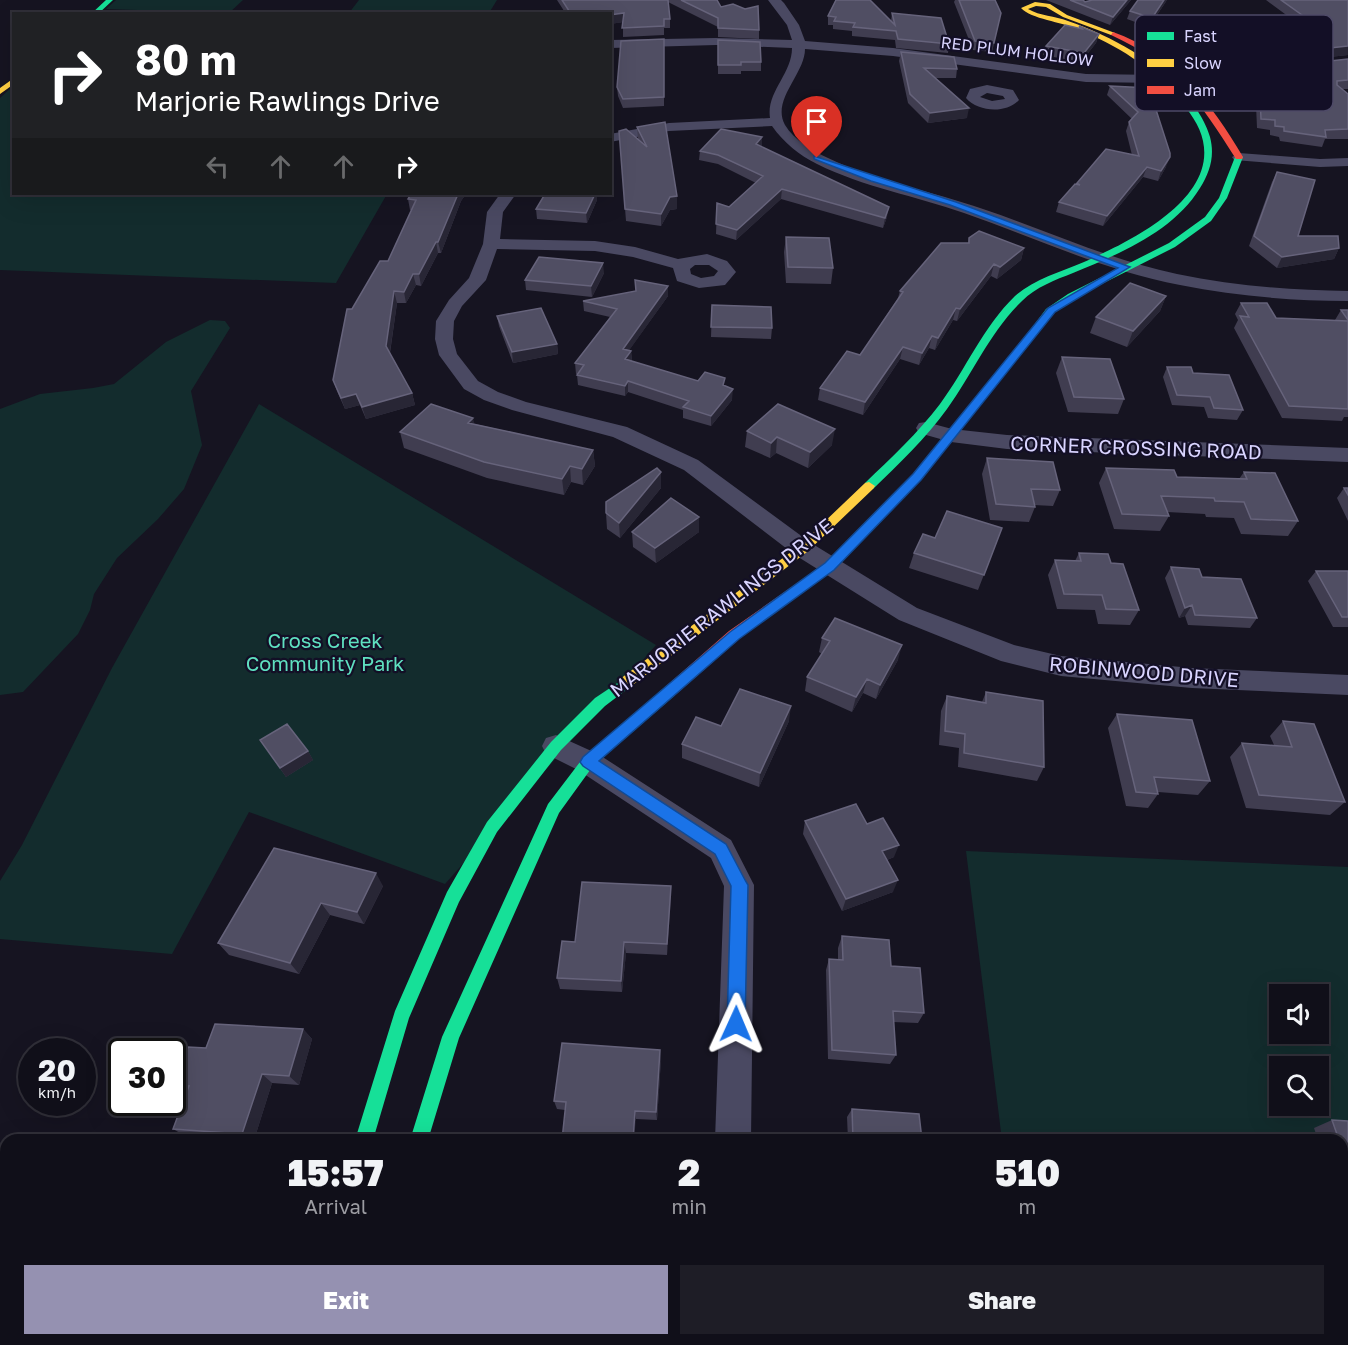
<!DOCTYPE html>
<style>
:root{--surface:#100f19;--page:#1e1d26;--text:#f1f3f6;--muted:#9c9ca2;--line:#302f38;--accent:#9591b1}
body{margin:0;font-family:"Golos Text",sans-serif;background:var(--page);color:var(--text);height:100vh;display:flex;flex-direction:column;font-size:22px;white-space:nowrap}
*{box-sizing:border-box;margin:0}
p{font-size:20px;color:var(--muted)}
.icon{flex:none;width:33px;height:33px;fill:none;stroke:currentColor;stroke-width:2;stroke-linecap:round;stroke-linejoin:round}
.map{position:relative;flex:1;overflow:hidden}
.side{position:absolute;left:0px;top:1134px;width:1348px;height:212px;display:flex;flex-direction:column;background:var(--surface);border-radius:18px 18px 0 0;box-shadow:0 6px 24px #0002,0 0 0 2px var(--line)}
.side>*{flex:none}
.hud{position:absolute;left:12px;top:12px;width:600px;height:183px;border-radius:0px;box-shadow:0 6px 24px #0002,0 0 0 2px var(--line);background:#202124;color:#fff;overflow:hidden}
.buttons{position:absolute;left:1269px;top:984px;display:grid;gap:12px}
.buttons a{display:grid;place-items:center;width:60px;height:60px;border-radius:0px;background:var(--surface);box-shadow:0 6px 24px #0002,0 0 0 2px var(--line);font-size:30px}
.speed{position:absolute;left:18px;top:1038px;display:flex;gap:12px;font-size:30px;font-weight:700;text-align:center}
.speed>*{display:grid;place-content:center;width:78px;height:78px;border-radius:50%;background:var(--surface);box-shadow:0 6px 24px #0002,0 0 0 2px var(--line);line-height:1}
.speed small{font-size:15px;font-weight:400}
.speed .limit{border:3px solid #111;border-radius:9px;background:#fff;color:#111}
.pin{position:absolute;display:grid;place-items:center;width:51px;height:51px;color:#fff;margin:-62px -26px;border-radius:50% 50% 50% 0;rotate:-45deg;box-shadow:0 0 6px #0007}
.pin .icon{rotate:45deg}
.me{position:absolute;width:66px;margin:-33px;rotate:1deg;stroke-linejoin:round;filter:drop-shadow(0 0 4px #0008)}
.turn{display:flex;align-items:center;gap:21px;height:126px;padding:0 24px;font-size:27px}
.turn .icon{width:78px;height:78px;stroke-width:2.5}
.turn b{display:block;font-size:42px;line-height:51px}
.lanes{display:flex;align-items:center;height:57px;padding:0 24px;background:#0003;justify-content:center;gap:30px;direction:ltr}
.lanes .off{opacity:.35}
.eta{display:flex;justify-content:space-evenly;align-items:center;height:102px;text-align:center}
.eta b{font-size:36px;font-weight:800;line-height:42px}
.cta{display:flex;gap:12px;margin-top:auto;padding:12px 24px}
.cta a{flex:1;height:69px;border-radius:0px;background:var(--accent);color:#fff;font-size:24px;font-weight:800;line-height:69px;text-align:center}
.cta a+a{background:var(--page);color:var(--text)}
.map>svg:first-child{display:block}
</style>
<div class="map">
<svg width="1348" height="1345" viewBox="0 0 1348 1345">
<rect width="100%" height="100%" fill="#161421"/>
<path fill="#132c2d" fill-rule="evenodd" d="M116,0H243L229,13L106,9Z
M359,0H497L489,13H349Z
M13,86L14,194H387L336,283L0,270V98Z
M210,320L225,321L230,328L191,391L202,445L184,489L158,519L117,558L94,594L90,610L78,634L23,692L0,695V409L40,394L93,388L114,384L166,342Z
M259,404L656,645L445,884L249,812L172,954L0,939V881L22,845L112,668Z
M966,851L1348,867V1345H1028L1027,1340H1342V1140H1002ZM1280,994H1318V1034H1280ZM1280,1066H1318V1106H1280Z"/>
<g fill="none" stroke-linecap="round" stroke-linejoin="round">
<path fill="#4a4962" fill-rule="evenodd" d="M768,0H781L784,3L799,25L805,41L893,48L1086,74L1162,75L1269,67L1270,70L1269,73L1162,83L1086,82L893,56L805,49C805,74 771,100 785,125C794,140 813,151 828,158C877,182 932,191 983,209C1048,231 1110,260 1177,274C1233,286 1290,290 1348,291V301C1291,301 1236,296 1180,285C1105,271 1036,238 964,213C916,196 863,187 817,164C799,155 784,143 772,126L669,131L610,142V134L669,123L770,118C766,92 792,74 792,48L716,45L610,48V40L716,38L792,40L787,25Z
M987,85L1013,90L1019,100C1006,114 978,112 966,98L970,89ZM987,93L1003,96L1005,99L992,101L980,97Z
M1239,153L1320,159L1348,158V166L1320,167L1234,160L1232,157Z
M500,194H516L503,212L500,239L595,241L635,247L678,259L707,254L727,261L736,272L725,285L699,288L677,281L673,268L633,257L595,251L497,249L486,280L462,306L454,321L453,339L457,354L478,381L498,392L526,402L627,427L698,460L811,543L917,608L1014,645L1061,656L1192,668L1348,675V695L1192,688L1061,676L1001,661L899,620L795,555L684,470L613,437L512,410L484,400L464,389L439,355L435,339L436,321L449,300L469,278L483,244L487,212ZM695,265H709L718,271L714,276L701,278L691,274L690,269Z
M926,422L952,429L1007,435L1348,448V462L1007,449L951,442L919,433L916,428L919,423Z
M556,735L598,754L731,840L754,885L751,1140H715L724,886L711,858L578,770L546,754L542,746L546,738Z
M200,1340H249L247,1345H198Z
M271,1340H312L310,1345H269Z
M334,1340H375L373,1345H332Z
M707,1340H747V1345H707Z"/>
<path fill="#16e098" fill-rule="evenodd" d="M106,0H113L98,14H91Z
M1183,96C1195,103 1206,123 1210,137C1215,156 1210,172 1200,188C1173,232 1119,254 1073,273C1055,280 1036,287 1022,301C990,332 973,373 947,409C926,438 899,464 873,489H865V483C891,458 918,433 940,404C966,369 983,327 1015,296C1034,279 1061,272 1084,262C1127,243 1216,201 1203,141C1200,125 1189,112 1179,98Z
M1239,155L1243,157L1227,198L1211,221L1175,247L1074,298L1052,313L1035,336H1029V332L1046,309L1068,294L1169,243L1205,217L1219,198L1235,157Z
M625,678L630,679L632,683L630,687L605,706L561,750L497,832L459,902L409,1018L373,1140H355L395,1011L447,892L487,822L551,742L595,698Z
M669,687L674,688L676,692L674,696L593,766L559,813L459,1038L428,1140H410L442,1037L548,804L583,758L664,688Z"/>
<path fill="#ffcf43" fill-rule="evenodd" d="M1035,2L1050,4L1067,15L1115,33V35H1111L1063,17L1046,7L1036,6L1028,9C1040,16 1055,16 1068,21C1113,37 1156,60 1187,98L1180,100C1152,67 1117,45 1077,29C1062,22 1031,19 1021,8Z
M14,78V84L0,94V88Z
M1032,331L1037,334L1035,336L921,480L867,535H859L857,532L859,529L913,474L1029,332Z
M869,482L875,486L873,489L807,552L630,687H620L618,683L620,679L799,546L865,483Z"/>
<path fill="#f24e42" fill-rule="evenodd" d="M1113,32C1173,53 1212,104 1243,157L1242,159H1236C1201,103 1173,63 1111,35Z
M863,528L869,532L867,535L834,569L739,639L674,696H664L662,692L664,688L729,631L826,563L859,529Z"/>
</g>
<path fill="#403d50" d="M557,0H717L721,7L759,30V39L718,37V27L668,2L670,19V28H664V35L623,37V22L610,24V14H566Z
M955,0H995L1001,13L992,52L973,50L954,2Z
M1046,0H1083L1085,2L1131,0L1110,25Z
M1167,0L1149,27L1127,19L1130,11Z
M1266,0H1348V55L1217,69L1210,60L1183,53L1186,45L1300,25Z
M892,13L949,44L948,53L896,48L895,40L852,36V31L833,29V25H828V16L891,21Z
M1079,26L1099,34L1096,43L1081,62L1043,55L1046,46L1079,28Z
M664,39V106L623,108L618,96L617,87Z
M718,40L761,62V71H741V74H718Z
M901,52L957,69L956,78H935L967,118L928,123L908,103L899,61Z
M1348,59V89H1342L1348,94V139H1325L1322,147L1280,141L1279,137L1270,135V130L1257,128L1256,105L1245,104L1226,81L1230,72Z
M1110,86L1149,88L1166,167L1158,181L1143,177L1103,226L1056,212L1059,202L1077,184V183L1132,155L1126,131L1129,122L1132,119L1107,95Z
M637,127L677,196V209L670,210L661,226L626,221L619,131L638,139Z
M761,147L887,217L883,228L781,199L736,240L716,234L717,203L729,207L756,183L718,164L699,160L700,151Z
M1277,172L1298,236L1339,248L1334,259L1277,268L1249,246L1272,182Z
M411,194H466L461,201L441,253H438L421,286L416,285L406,303H397L390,353L412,393L415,405L366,419L360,405L345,409L337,391L333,380L352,309L388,261L412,210H410L408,199Z
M545,194H597V200L587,223L537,219L536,209Z
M786,237L833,268L831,284L786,283L784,252Z
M969,238L1024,248L1021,260L997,279L991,276L957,321L953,320L935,350L929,348L919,365L900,359L863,415L818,400L820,388L860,355L898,298L900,291L968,243Z
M604,273L592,297L526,290L525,280Z
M668,286V296L629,350L631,351L632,361L698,381L725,386L732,400L711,426L683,418V410L628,392L625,396L578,385L577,375L578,374H576L575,363L610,317L584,311L583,301Z
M1166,296L1160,311L1127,347L1090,333L1096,317Z
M1241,303L1276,318L1335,320L1341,310H1348V417H1344L1342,421L1282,418L1234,328L1238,320L1235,314Z
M712,305L772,328L771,339L711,337Z
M497,316L557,344L558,354L513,363L499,326Z
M1062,357L1124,399L1118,414L1068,412L1056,373Z
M1167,367L1243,410L1237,420L1208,418L1204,407L1172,405L1163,377Z
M475,424L593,450L595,466L583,485L571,482L564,495L487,478L404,448L400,432Z
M747,431L832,445L808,468L776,453L770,458L745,447Z
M987,458L1060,490L1053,506L1034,505L1035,507L1029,522L990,520L982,474Z
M1106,468L1177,477L1239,479L1244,472L1298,521L1288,536L1241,534L1234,518L1206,517L1205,514L1167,512L1169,516L1160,531L1114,529L1099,483Z
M661,472V488L620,538L607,529L606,513Z
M1344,488H1348V521L1337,498Z
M699,517V532L656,563L633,547L632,532Z
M1002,528L978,590L909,568L914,553L935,538Z
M1079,553L1111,563L1139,610L1130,625L1098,624L1095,610L1057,609L1048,575L1055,560L1075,561Z
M1171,567L1257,618L1250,628L1188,625L1185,616L1179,618L1165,578Z
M1316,571H1348V627H1333L1308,581Z
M822,638L898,660L876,699L863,693L852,712L805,691L807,677L822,654L819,652Z
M986,692L1044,767L1037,781L958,767L959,748L939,745L941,711L947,696L982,702Z
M1117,714L1210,781L1198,795L1158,792V794L1148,808L1126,806L1108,728Z
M789,721L759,787L682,758V744Z
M1283,721L1345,802L1330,815L1246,808L1230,757L1242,743L1274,745L1270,736Z
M260,740L308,751L313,760L286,777Z
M805,821L867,824L894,857L887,860L893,892L842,911L803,834Z
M274,848L383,886L364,924L330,915L299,974L229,955L218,943Z
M671,886L667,955L626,953L622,992L560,989L557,978Z
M842,936L891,966L924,1013L918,1023L893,1022L896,1055L890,1064L828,1059L826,970L829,959L838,960V948Z
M303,1029L312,1039L299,1085L272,1083L254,1140H231L187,1137L173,1129L186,1093L175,1085L206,1048Z
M661,1059L657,1120L636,1119L557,1109L554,1101Z
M852,1109L922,1140H848L847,1117Z
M1332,1120L1348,1121V1244L1342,1245V1140H1318L1314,1128Z
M835,1340H928V1345H835Z"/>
<path fill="#282635" d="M1127,0H1131L1110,25L1113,17Z
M1164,0H1167L1149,27L1152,18Z
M624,13V22L610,24V15Z
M1099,34L1096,43L1081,62L1084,53Z
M1348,46V55L1217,69L1221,60Z
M969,108L967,118L928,123L930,113Z
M762,137V147L756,144Z
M1170,157L1166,167L1158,181L1161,171Z
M1147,167L1143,177L1103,226L1107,216Z
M782,189L781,199L736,240L737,230Z
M458,194H466L461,201L441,253L438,242Z
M595,194H597V200L587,223L586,213Z
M677,196V209L670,210L661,226V214L670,197Z
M889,207L887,217L883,228L885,218Z
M436,242L438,253L421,286L419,274Z
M1024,248L1021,260L997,279L1000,267Z
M1339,248L1334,259L1277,268L1282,257Z
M603,263L604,273L592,297L591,286Z
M994,264L991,276L957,321L960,309Z
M413,274L416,285L406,303L404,292Z
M668,286V296L623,359V349Z
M394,291L397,303L389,358L386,346Z
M1166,296L1160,311L1127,347L1133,331Z
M956,308L953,320L935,350L938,338Z
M932,336L929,348L919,365L922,353Z
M557,344L558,354L513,363L512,352Z
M903,347L900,359L863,415L865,402Z
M631,351L632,361L625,359Z
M628,381V392L625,396V386Z
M733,389L732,400L711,426V416Z
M412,393L415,405L366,419L362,407Z
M356,394L360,405L345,409L341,398Z
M473,418L477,434L468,423Z
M835,429L832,445L808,468L810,452Z
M777,437L776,453L770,458L771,443Z
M593,450L595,466L583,485L582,469Z
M570,466L571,482L564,495L562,479Z
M661,472V488L620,538L619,523Z
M699,517V532L656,563L655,548Z
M1192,605L1185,616L1179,618L1185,608Z
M902,645L898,660L876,699L880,685Z
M867,679L863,693L852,712L856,697Z
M791,706L789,721L759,787L760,773Z
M308,751L313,760L286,777L280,768Z
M899,845L894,857L877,864L882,851Z
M376,873L383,886L364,924L357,912Z
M898,880L893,892L842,911L846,899Z
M671,886V898L667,955V944Z
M321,903L330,915L299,974L290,963Z
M624,942L626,953L622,992L621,981Z
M303,1029L312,1039L299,1085L289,1076Z
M660,1050L661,1059L657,1120L656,1112Z
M262,1074L272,1083L254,1140H252L242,1134Z
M635,1111L636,1119L634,1140H633Z
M6,1305V1315L0,1317V1307Z"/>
<path fill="#504e63" stroke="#66637b" stroke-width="1.5" d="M562,0H668L670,19H664V26L622,28L624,13L610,15V14H571Z
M681,0H717L721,7L733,4L745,9L758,6L759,30L718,28V18Z
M836,0H870L895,25L892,13L941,18L949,44L898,39L896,31L853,27L855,23L834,21L836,17L828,16Z
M959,0H995L1001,13L994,43L975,41Z
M1070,0H1083L1085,2L1092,0H1127L1113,17Z
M1138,0H1164L1152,18L1130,11Z
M1281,0H1348V46L1221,60L1213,51L1186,45L1212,24L1223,28L1316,25Z
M1065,25L1082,29L1079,26L1099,34L1084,53L1046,46Z
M664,39V97L623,99L617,87L621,41Z
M718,40L760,42L761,62H741V65H718Z
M901,52L954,57L957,69L924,68L969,108L930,113L910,94Z
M1348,59V80L1337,81V85L1348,94V129L1325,130L1326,137L1284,131V127L1275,126V120L1261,119L1260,95H1249L1230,72Z
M1110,86L1149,88L1170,153V157L1161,171L1147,167L1107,216L1059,202L1075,184L1080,185L1077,183L1106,149L1139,156L1129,122L1138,112Z
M665,122L677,196L670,197L661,214L625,209L619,131L626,129L647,147L637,127Z
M721,129L762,137L756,144L889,207L885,218L782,189L737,230L716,224L717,203L729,207L763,176L718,155L700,151Z
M1277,172L1315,180L1298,236H1338L1339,248L1282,257L1254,236Z
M411,194H458L438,242H436L419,274H413L404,292L394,291L386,346L412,393L362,407L356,394L341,398L333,380L347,309H352L380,261H388L416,200L408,199Z
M545,194H595L586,213L536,209Z
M979,231L1024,248L1000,267L994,264L960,309L956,308L938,338L932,336L922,353L903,347L865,402L820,388L847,351L860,355L903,292L900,291L941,243H969V238Z
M786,237L829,238L833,268L788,267Z
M539,257L603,263L591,286L525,280Z
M635,280L668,286L623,349L631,351L625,359L698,381L705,372L725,378L723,385L733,389L711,416L683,407L689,401L628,381L625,386L577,375L584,365L575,363L617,309L583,301L636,291Z
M1130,283L1166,296L1133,331L1096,317Z
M1241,303H1267L1276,318L1348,321V409L1289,406L1240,316L1249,317Z
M712,305L771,307L772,328L711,327Z
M541,308L557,344L512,352L497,316Z
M1341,310H1348V320Z
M1062,357L1110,359L1124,399L1074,397Z
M1167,367H1191L1193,373L1229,375L1243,410L1214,408L1210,397L1177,395Z
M431,404L473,418L468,423L593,450L582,469L570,466L562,479L484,462L400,432Z
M778,404L835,429L810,452L777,437L771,443L747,431Z
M987,458L1053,462L1060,490L1031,489L1035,507L996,504Z
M657,468L661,472L619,523L606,513V502Z
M1106,468L1174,470L1177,477L1247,479L1244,472L1275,473L1298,521L1251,519L1244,502L1215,501L1214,498L1161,496L1169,516L1122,514Z
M1344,488H1348V495Z
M671,498L699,517L655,548L632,532Z
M947,511L1002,528L984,575L914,553L923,534L935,538Z
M1079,553L1108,554L1111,563L1123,564L1139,610L1106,609L1102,595L1064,594L1055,560L1081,561Z
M1171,567L1199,569L1202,577L1241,579L1257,618L1195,615L1192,605L1185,608Z
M1316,571H1348V617H1342Z
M835,618L902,645L880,685L867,679L856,697L807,677L830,641L822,638Z
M740,689L791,706L760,773L682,744L696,717L721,726Z
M986,692L1043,701L1044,767L964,753L965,734L945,731L947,696L986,703Z
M1117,714L1192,720L1210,781L1154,777L1158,794L1136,792Z
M1283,721L1314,724L1345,802L1259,795L1242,743L1292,747Z
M287,724L308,751L280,768L260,740Z
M856,804L867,824L883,818L899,845L882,851L898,880L846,899L805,821Z
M274,848L376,873L357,912L321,903L290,963L218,943Z
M582,882L671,886L667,944L624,942L621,981L557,978L562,941L575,942Z
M842,936L889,940L891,966L920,968L924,1013L893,1011L896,1055L832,1050L829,959L843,960Z
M215,1024L303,1029L289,1076L262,1074L242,1134L173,1129L189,1086L175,1085L188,1047L206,1048Z
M562,1043L660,1050L656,1112L635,1111L633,1140H562L566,1102L554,1101Z
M852,1109L919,1114L922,1140H853Z
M1332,1120L1348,1121V1239L1342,1238V1140H1339Z
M6,1207V1305L0,1307V1209Z
M518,1340H632L631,1345H518Z
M840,1340H928V1345H840Z"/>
<path fill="#1a73e8" stroke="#114b97" stroke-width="1.5" d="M814,156L956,202L1130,267L1055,312L921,480L834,570L739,639L599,761L726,844L745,880L748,885L745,1024L742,1030L736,1033L730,1030L727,1024L731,886L715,854L583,766L580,762L583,757L730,632L825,563L913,474L1048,308L1118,268L950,205L871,181L814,159Z"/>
<g text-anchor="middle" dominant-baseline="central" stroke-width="4.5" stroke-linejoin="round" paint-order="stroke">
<g font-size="16" fill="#d9d4ff" stroke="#130f26">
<text transform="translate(1017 51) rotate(7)">RED PLUM HOLLOW</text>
</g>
<g font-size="20" fill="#d9d4ff" stroke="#130f26">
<text transform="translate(1136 447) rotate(2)">CORNER CROSSING ROAD</text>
<text transform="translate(721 607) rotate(-38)">MARJORIE RAWLINGS DRIVE</text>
<text transform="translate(1144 671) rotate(5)">ROBINWOOD DRIVE</text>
</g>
<g font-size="20" fill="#5fe0c0" stroke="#130f26">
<text x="325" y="640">Cross Creek<tspan x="325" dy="23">Community Park</tspan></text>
</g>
</g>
<rect x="1135" y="15" width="198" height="96" rx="9" fill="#130f26" stroke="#4e4a67" stroke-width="1.5"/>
<rect x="1147" y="32" width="27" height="8" fill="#16e098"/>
<rect x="1147" y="59" width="27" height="8" fill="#ffcf43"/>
<rect x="1147" y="86" width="27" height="8" fill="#f24e42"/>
<g font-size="16" fill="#d9d4ff">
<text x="1184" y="42">Fast</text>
<text x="1184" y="69">Slow</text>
<text x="1184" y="96">Jam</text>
</g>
</svg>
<div class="buttons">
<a><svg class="icon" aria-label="sound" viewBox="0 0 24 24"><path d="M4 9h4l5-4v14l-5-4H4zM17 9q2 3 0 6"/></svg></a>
<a><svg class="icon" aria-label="search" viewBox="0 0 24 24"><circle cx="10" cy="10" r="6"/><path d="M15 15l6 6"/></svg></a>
</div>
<div class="speed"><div>20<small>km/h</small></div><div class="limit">30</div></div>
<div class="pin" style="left:817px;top:158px;background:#d93025"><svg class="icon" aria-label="arrive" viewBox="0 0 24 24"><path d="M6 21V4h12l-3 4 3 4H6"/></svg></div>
<svg class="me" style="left:736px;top:1024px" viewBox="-20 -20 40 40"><path d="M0-17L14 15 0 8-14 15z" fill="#1a73e8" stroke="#fff" stroke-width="4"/></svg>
<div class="hud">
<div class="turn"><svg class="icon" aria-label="right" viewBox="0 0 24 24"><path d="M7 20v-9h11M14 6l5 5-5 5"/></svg><div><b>80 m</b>Marjorie Rawlings Drive</div></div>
<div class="lanes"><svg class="icon off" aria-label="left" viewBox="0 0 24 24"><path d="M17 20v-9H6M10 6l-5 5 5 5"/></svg><svg class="icon off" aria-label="ahead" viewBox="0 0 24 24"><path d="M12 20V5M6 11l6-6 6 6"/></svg><svg class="icon off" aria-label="ahead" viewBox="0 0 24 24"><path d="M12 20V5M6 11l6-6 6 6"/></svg><svg class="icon" aria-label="right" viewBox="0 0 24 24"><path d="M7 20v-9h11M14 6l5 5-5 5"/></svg></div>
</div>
<section class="side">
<div class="eta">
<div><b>15:57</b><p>Arrival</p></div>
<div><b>2</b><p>min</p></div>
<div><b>510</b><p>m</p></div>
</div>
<div class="cta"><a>Exit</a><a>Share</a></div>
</section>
</div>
